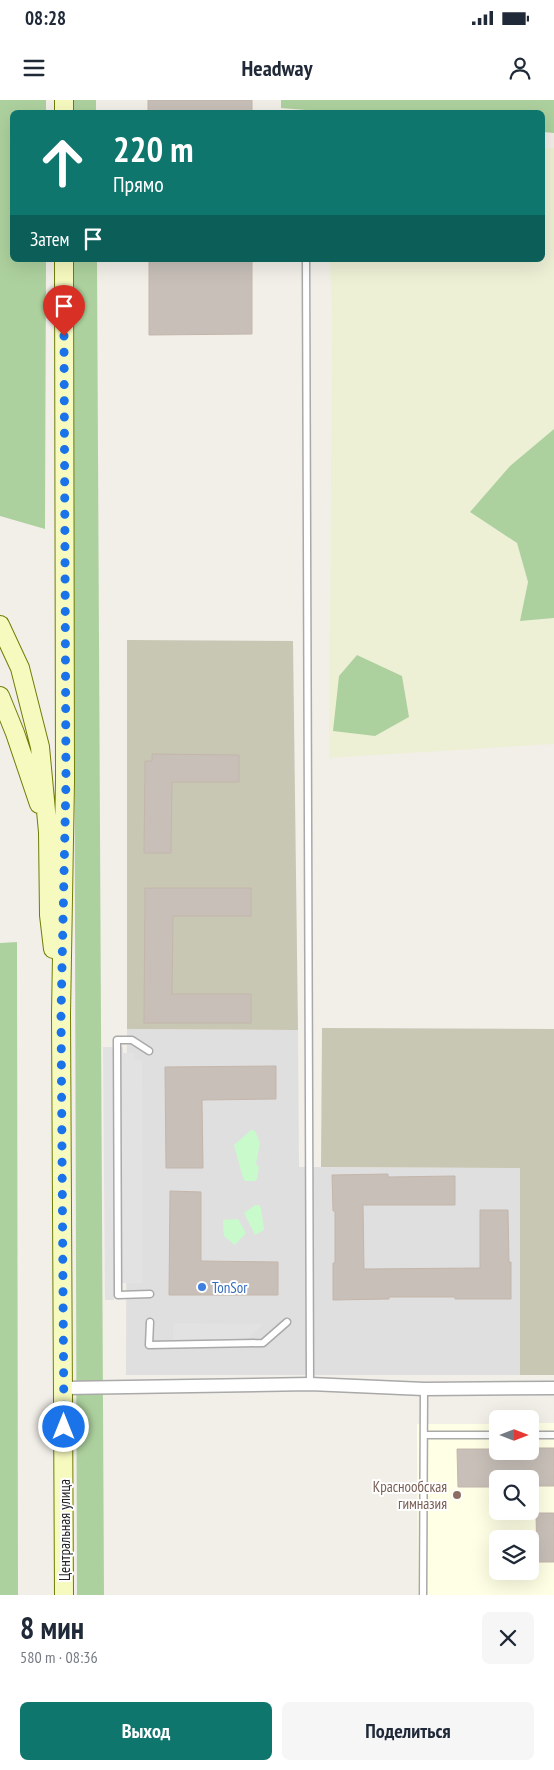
<!DOCTYPE html>
<html lang="ru">
<meta charset="utf-8">
<style>
:root{--surface:#fff;--page:#f6f6f7;--text:#1f2937;--muted:#747a83;--accent:#0f766e}
body{margin:0;font-family:"PT Sans Narrow",sans-serif;background:var(--page);color:var(--text);height:100vh;display:flex;flex-direction:column;font-size:19px;white-space:nowrap}
*{box-sizing:border-box;margin:0}
p{font-size:16px;color:var(--muted)}
.icon{flex:none;width:28px;height:28px;fill:none;stroke:currentColor;stroke-width:2;stroke-linecap:round;stroke-linejoin:round}
.map{position:relative;height:1495px;overflow:hidden}
.details{display:flex;flex-direction:column;background:var(--surface);flex:1}
.details>*{flex:none}
.hud{position:absolute;left:10px;top:10px;width:535px;height:152px;border-radius:8px;box-shadow:0 5px 20px #0002;background:#0f766e;color:#fff;overflow:hidden}
.needle{width:32px;rotate:90deg}
.tools{position:absolute;left:489px;top:1310px;display:grid;gap:10px}
.tools a{display:grid;place-items:center;width:50px;height:50px;border-radius:8px;background:var(--surface);box-shadow:0 5px 20px #0002;font-size:25px}
.pin{position:absolute;display:grid;place-items:center;width:42px;height:42px;color:#fff;margin:-51px -21px;border-radius:50% 50% 50% 0;rotate:-45deg;box-shadow:0 0 5px #0007}
.pin .icon{rotate:45deg}
.me{position:absolute;width:55px;margin:-28px;rotate:0deg;stroke-linejoin:round;filter:drop-shadow(0 0 4px #0008)}
.turn{display:flex;align-items:center;gap:18px;height:105px;padding:0 20px;font-size:22px}
.turn .icon{width:65px;height:65px;stroke-width:2.5}
.turn b{display:block;font-size:35px;line-height:42px}
.then{display:flex;align-items:center;height:48px;padding:0 20px;background:#0003;gap:10px;font-size:19px}
.round{display:grid;place-items:center;flex:none;width:52px;height:52px;border-radius:8px;background:var(--page)}
.overview{display:flex;align-items:center;justify-content:space-between;height:85px;padding:0 20px}
h1{font-size:30px;font-weight:800;line-height:38px}
.cta{display:flex;gap:10px;margin-top:auto;padding:10px 20px}
.cta a{flex:1;height:58px;border-radius:8px;background:var(--accent);color:#fff;font-size:20px;font-weight:800;line-height:58px;text-align:center}
.cta a+a{background:var(--page);color:var(--text)}
.status{display:flex;justify-content:space-between;align-items:center;height:35px;padding:0 25px;background:var(--surface);direction:ltr}
.status svg{height:14px;fill:currentColor}
header{display:flex;justify-content:space-between;align-items:center;height:65px;padding:0 20px;background:var(--surface);font-size:22px;font-weight:800}
.map>svg:first-child{display:block}
</style>
<div class="status"><b>08:28</b><svg viewBox="0 0 49 12"><path d="M0 12V9h3v3zM5 12V6h3v6zM10 12V3h3v9zM15 12V0h3v12zM26 1h20v11H26zM47 4h2v5h-2z"/></svg></div>
<header><svg class="icon" aria-label="menu" viewBox="0 0 24 24"><path d="M4 6h16M4 12h16M4 18h16"/></svg>Headway<svg class="icon" aria-label="person" viewBox="0 0 24 24"><circle cx="12" cy="8" r="4"/><path d="M4 21q1-7 8-7t8 7"/></svg></header>
<div class="map">
<svg width="554" height="1495" viewBox="0 0 554 1495">
<rect width="100%" height="100%" fill="#f2efe9"/>
<path fill="#e0dfdf" d="M127,929L298,930L299,1067L520,1068V1275H126Z"/>
<path fill="#ffffe5" fill-rule="evenodd" d="M530,1323H554V1495H418L417,1324H497L498,1351H530ZM498,1379H530V1411H498ZM498,1439H530V1471H498Z"/>
<path fill="#c7c7b4" d="M127,540L293,541L298,930L127,929Z
M322,928L554,929V1275H520V1068L321,1067Z"/>
<path fill="#eef0d5" fill-rule="evenodd" d="M543,47L554,48V329L510,367L470,412L517,443L528,482L521,521L554,518V644L329,658L332,219L330,160H542ZM357,555L402,576L409,617L375,636L334,630Z"/>
<path fill="#add19e" d="M0,0H46V12H12V160H46L45,429L0,416Z
M72,0H96V12H73Z
M281,0H554V33L543,32L542,12H330L281,8Z
M73,160H97L104,1495H77Z
M554,329V518L520,521L528,482L517,443L470,412L510,366Z
M357,555L402,576L409,617L375,636L333,631L339,576Z
M17,842L18,1495H0V843Z"/>
<path fill="#c8facc" d="M251,1030L255,1031L260,1043L256,1064L259,1067L257,1079L255,1081H245L243,1078L234,1045Z
M255,1105H259L261,1108L264,1130L255,1135L244,1113Z
M238,1119L246,1133L235,1145L224,1136L223,1120Z"/>
<path fill="#e2e2e2" d="M103,947H123V953H134V960H142L143,1183H115L114,1200H105Z
M173,1223L263,1224L246,1240L173,1241Z"/>
<path fill="#c7bfb8" stroke="#c4b6ab" d="M148,0H252V12H148Z
M149,160H252V234L149,235Z
M152,654L239,655V682H172L171,753H144L145,661H152Z
M145,788H251V816H173L172,894H251V923H144Z
M276,966V999L202,1000L203,1068H166L165,967Z
M388,1074V1077L455,1076V1105H363L364,1169L480,1168V1110H508L509,1162H511V1199H455V1197H389V1199L333,1200V1163H335V1111H333L332,1075Z
M170,1091L201,1092V1161L278,1162V1195H169Z
M530,1348H554V1386H530V1379H498V1387H458L457,1349H498V1351H530Z
M536,1413H554V1462H537Z"/>
<g fill="none" stroke-linecap="round" stroke-linejoin="round">
<defs>
<path id="service" d="M306,160L310,1284
M149,951L132,940H117L118,1195L150,1194
M150,1222L149,1245L263,1243L287,1222
M424,1335H498
M530,1335H554
M423,1495L424,1289"/>
<path id="minor" d="M64,1288L310,1284L424,1289L554,1288"/>
<path id="secondary" d="M64,12V0
M0,525L20,568L40,647L48,732L49,815L53,849
M0,596L15,633L39,704
M64,1495L61,914L65,681L64,160"/>
</defs>
<use href="#service" stroke="#a9a9a9" stroke-width="9"/>
<use href="#minor" stroke="#a9a9a9" stroke-width="15"/>
<use href="#secondary" stroke="#707d05" stroke-width="20"/>
<use href="#service" stroke="#fff" stroke-width="6"/>
<use href="#minor" stroke="#fff" stroke-width="12"/>
<use href="#secondary" stroke="#f7fabf" stroke-width="18"/>
</g>
<g fill="none" stroke-linecap="round" stroke-linejoin="round">
<path stroke="#1a73e8" stroke-width="9" stroke-dasharray="0 16.2" d="M64,236L66,681L61,914L64,1327"/>
</g>
<circle fill="#3f7fe0" stroke="#fff" stroke-width="2" cx="202" cy="1187" r="5"/>
<circle fill="#8d6e63" stroke="#fff" stroke-width="2" cx="457" cy="1395" r="5"/>
<g text-anchor="middle" dominant-baseline="central" stroke-width="4" stroke-linejoin="round" paint-order="stroke">
<g font-size="15" fill="#366cbe" stroke="#fff" text-anchor="start">
<text x="212" y="1187">TonSor</text>
</g>
<g font-size="15" fill="#785e54" stroke="#fff" text-anchor="end">
<text x="447" y="1386">Краснообская<tspan x="447" dy="17">гимназия</tspan></text>
</g>
<g font-size="15" fill="#222" stroke="#fff">
<text transform="translate(64 1430) rotate(-90)">Центральная улица</text>
</g>
</g>
</svg>
<div class="tools">
<a><svg class="needle" viewBox="-14 -14 28 28"><path d="M0-13l5 13h-10z" fill="#e53935"/><path d="M0 13l5-13h-10z" fill="#747a83"/></svg></a>
<a><svg class="icon" aria-label="search" viewBox="0 0 24 24"><circle cx="10" cy="10" r="6"/><path d="M15 15l6 6"/></svg></a>
<a><svg class="icon" aria-label="layers" viewBox="0 0 24 24"><path d="M12 4l9 5-9 5-9-5zM3 14l9 5 9-5"/></svg></a>
</div>
<div class="pin" style="left:64px;top:236px;background:#d93025"><svg class="icon" aria-label="arrive" viewBox="0 0 24 24"><path d="M6 21V4h12l-3 4 3 4H6"/></svg></div>
<svg class="me" style="left:64px;top:1327px" viewBox="-20 -20 40 40"><circle r="17" fill="#1a73e8" stroke="#fff" stroke-width="3"/><path d="M0-11L8 9 0 5-8 9z" fill="#fff"/></svg>
<div class="hud">
<div class="turn"><svg class="icon" aria-label="ahead" viewBox="0 0 24 24"><path d="M12 20V5M6 11l6-6 6 6"/></svg><div><b>220 m</b>Прямо</div></div>
<div class="then">Затем<svg class="icon" aria-label="arrive" viewBox="0 0 24 24"><path d="M6 21V4h12l-3 4 3 4H6"/></svg></div>
</div>
</div>
<section class="details">
<div class="overview"><div><h1>8 мин</h1><p>580 m · 08:36</p></div><a class="round"><svg class="icon" aria-label="close" viewBox="0 0 24 24"><path d="M6 6l12 12M18 6L6 18"/></svg></a></div>
<div class="cta"><a>Выход</a><a>Поделиться</a></div>
</section>
